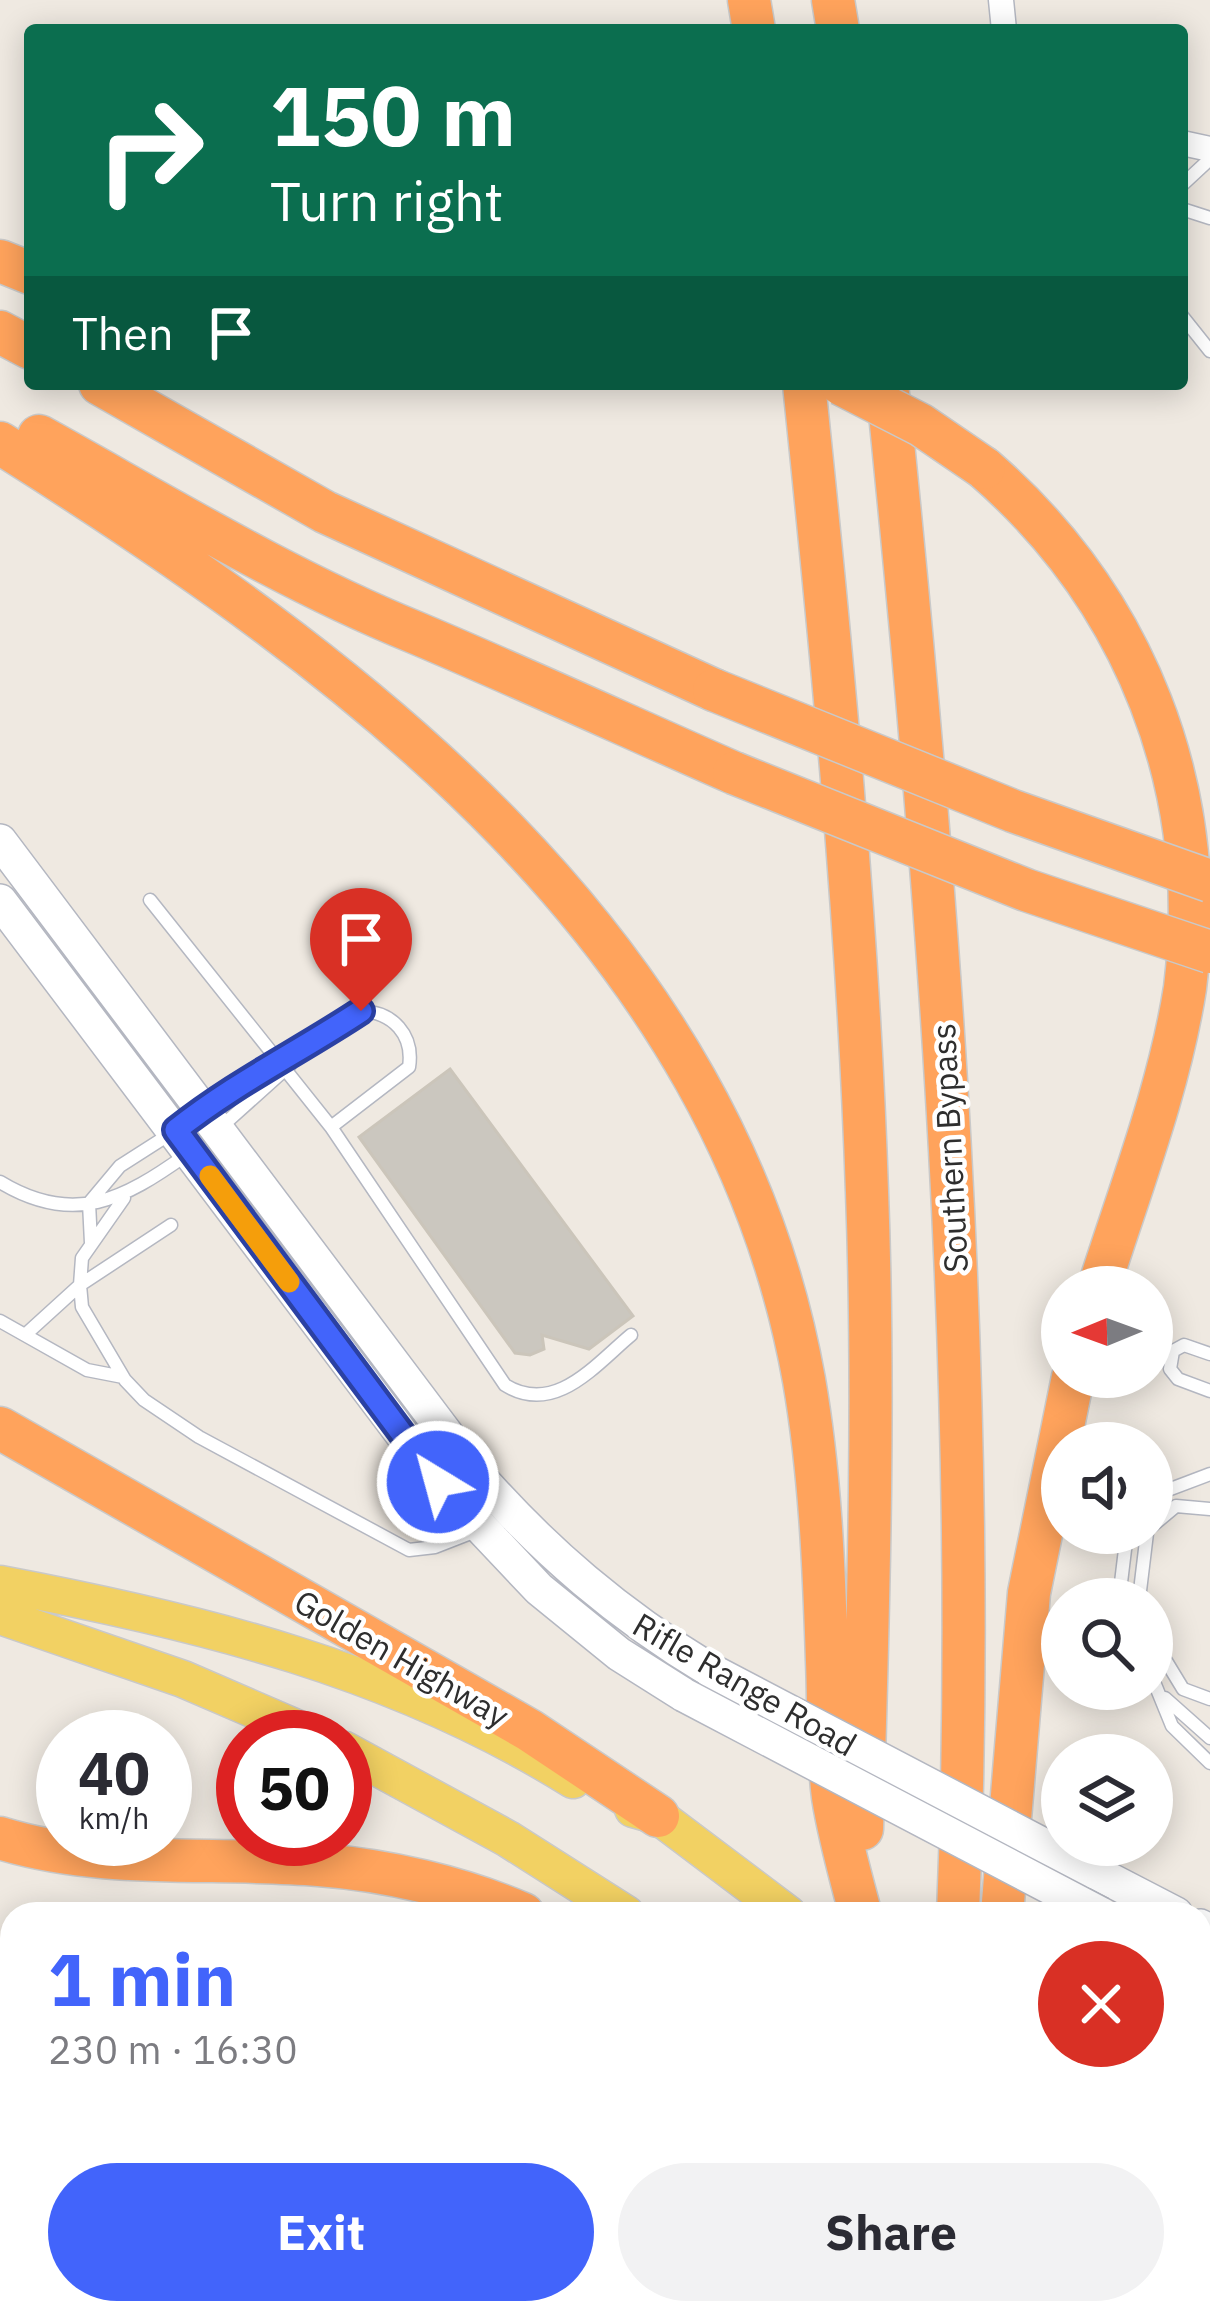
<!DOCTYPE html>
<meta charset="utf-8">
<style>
:root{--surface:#fff;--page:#f2f2f3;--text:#2b2b33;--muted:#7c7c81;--accent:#4264fb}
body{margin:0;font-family:"IBM Plex Sans",sans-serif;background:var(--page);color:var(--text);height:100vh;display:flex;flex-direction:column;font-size:45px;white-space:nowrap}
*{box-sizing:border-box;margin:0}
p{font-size:39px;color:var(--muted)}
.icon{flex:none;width:66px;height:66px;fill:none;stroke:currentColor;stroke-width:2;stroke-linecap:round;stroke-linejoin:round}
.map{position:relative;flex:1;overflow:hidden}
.panel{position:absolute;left:0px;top:1902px;width:1212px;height:423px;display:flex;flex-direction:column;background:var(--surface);border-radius:36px 36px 0 0;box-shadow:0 6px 30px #0003}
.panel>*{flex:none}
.hud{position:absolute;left:24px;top:24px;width:1164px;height:366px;border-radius:12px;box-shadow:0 6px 30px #0003;background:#0b6e4f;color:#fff;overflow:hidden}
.needle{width:78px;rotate:269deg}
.tools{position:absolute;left:1041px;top:1266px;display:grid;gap:24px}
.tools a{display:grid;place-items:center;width:132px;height:132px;border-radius:50%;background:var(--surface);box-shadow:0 6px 30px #0003;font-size:60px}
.speed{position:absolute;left:36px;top:1710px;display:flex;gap:24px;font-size:60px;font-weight:700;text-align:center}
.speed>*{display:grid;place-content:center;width:156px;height:156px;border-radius:50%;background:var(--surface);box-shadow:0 6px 30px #0003;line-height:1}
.speed small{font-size:30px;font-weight:400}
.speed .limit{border:18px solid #d22;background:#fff;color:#111}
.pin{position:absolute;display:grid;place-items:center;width:102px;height:102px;color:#fff;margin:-123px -51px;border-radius:50% 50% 50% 0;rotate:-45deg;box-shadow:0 0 12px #0007}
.pin .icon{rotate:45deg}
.me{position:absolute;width:132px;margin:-66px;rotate:323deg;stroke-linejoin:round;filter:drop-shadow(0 0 9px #0008)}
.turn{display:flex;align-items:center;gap:42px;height:252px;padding:0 48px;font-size:54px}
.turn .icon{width:156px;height:156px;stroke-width:2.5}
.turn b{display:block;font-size:84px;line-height:102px}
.then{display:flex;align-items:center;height:114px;padding:0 48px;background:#0003;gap:24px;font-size:45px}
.round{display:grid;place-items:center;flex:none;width:126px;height:126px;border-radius:63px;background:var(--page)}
.overview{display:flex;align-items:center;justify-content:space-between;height:204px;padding:0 48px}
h1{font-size:72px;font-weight:700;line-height:90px;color:var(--accent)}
.button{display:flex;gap:24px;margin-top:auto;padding:24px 48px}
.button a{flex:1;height:138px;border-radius:72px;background:var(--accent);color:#fff;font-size:48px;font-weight:700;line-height:138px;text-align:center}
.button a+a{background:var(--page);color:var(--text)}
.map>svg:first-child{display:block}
</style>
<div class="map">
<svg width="1210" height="2323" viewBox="0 0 1210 2323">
<rect width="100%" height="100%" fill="#efe9e1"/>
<path fill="#cbc7bf" stroke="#cbc5ba" stroke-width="3" d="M450,1069L633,1316L589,1349L542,1335L544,1349L530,1355L515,1353L359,1137Z"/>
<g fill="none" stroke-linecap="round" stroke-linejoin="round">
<defs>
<path id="lane" d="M1182,185L1210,159
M1182,209L1210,218
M1182,316L1210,351
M150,900L331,1127L505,1385C555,1416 595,1365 631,1335
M205,1107L361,1011C393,1012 414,1035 409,1067L331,1127
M221,1127L290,1065
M0,1182C74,1227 124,1199 186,1155
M124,1198L82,1258L80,1285L82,1307L125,1380L144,1400L199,1437L409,1550L435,1547L476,1531
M91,1243L89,1203L120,1166L170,1134
M0,1321L87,1370L123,1377
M25,1335L80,1285L171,1225
M1210,1354L1184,1345L1173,1351L1170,1369L1178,1379L1210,1391
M1152,1496L1210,1474
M1152,1526L1176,1506L1210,1509
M1119,1599L1127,1533
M1139,1599L1147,1533
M1152,1638L1183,1689L1210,1699
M1152,1677L1172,1726L1210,1763
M1165,1698L1210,1738
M0,2182L12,2179
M181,2313L184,2323
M223,2323L243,2313
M268,2323L269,2313
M662,2323V2313"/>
<path id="street" d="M1001,0L1004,30
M1182,143L1210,149
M1186,2323L1189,2313"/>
<path id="secondary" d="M0,841L475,1472C545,1552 619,1615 710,1670
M0,901L438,1482L539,1589L619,1654L684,1695
M1095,1872L1176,1914
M1200,1926L1210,1931
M1200,1965L1210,1970"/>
<path id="primary" d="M0,1584C201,1622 397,1670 573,1780
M0,1616L183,1679L317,1737
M345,1750L508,1839L626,1914
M633,1809L658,1816L788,1914
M1103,2313L1113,2323"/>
<path id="highway" d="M749,0L754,30
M833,0L838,30
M0,261L30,273
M0,332L30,348
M100,384L325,512L714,690
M804,384C832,653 858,922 867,1192C875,1404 868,1617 862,1829
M887,384C939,892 979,1403 958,1914
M39,436C162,504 284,579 414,632C521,677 627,726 734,773
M0,443C356,666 725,940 804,1380C820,1472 824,1567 827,1661C829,1706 827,1752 833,1797C839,1836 850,1874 860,1912
M984,468C1135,599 1210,787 1185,988C1169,1090 1130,1189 1099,1287
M0,1428L529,1730L658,1816
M0,1838C103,1870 213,1856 319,1865C387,1870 460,1887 523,1914
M1002,1914L1029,1593L1073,1377
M834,2323L835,2313
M963,2323L964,2313"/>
</defs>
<use href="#lane" stroke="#b4b7c1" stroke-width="15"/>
<use href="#street" stroke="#b4b7c1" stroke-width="27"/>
<use href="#secondary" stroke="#b4b7c1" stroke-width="36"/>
<use href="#primary" stroke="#c9c9c9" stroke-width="39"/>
<use href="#highway" stroke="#c9c9c9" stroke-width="45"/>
<use href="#lane" stroke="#fff" stroke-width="12"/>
<use href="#street" stroke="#fff" stroke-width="24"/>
<use href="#secondary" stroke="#fff" stroke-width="33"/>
<use href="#primary" stroke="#f2d163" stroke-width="36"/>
<use href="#highway" stroke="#ffa35c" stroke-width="42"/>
<defs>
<path id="secondary-bridge" d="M710,1670L1095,1872
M684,1695L1101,1914"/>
<path id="primary-bridge" d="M1200,2277L1210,2288"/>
<path id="highway-bridge" d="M841,384L921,425L984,468
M714,690L1013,811L1210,881
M734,773L1026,890L1210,952"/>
</defs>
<use href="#secondary-bridge" stroke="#b4b7c1" stroke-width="36" stroke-linecap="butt"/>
<use href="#primary-bridge" stroke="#c9c9c9" stroke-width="39" stroke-linecap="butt"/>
<use href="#highway-bridge" stroke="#c9c9c9" stroke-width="45" stroke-linecap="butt"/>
<use href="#secondary-bridge" stroke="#fff" stroke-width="33"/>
<use href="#primary-bridge" stroke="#f2d163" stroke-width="36"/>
<use href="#highway-bridge" stroke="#ffa35c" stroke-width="42"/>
</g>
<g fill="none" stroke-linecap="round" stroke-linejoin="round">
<defs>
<path id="route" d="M361,1011C299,1052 235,1083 176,1130L438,1482"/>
</defs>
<use href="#route" stroke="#2b41a3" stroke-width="30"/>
<use href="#route" stroke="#4264fb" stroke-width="21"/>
<path stroke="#f59e0b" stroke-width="21" d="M210,1176L289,1282"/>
</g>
<g text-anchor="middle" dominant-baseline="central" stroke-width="9" stroke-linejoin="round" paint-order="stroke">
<g font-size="33" fill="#2e2e2e" stroke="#fff">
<text transform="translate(949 1148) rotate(-93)">Southern Bypass</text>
<text transform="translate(402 1658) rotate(30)">Golden Highway</text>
<text transform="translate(745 1684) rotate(30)">Rifle Range Road</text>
</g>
</g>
</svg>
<div class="tools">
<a><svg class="needle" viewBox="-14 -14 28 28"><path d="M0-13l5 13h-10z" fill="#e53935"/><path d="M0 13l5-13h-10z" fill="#7c7c81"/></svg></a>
<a><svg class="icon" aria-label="sound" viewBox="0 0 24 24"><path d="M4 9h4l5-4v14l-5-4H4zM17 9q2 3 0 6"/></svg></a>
<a><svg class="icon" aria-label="search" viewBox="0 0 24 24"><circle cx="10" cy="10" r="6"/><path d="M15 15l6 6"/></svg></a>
<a><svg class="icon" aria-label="layers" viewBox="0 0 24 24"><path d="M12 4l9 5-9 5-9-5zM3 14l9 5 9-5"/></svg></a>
</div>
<div class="speed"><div>40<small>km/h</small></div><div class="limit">50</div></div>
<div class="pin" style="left:361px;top:1011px;background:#d93025"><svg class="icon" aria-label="arrive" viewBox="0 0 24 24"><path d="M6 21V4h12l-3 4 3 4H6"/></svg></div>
<svg class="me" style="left:438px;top:1482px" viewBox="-20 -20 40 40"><circle r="17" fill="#4264fb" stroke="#fff" stroke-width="3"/><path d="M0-11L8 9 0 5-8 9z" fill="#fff"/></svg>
<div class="hud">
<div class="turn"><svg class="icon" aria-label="right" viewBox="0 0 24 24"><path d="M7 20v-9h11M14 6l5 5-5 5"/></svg><div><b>150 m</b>Turn right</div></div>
<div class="then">Then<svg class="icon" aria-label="arrive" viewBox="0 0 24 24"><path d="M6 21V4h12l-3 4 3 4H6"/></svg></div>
</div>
<section class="panel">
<div class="overview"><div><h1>1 min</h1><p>230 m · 16:30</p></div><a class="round" style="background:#d93025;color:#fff"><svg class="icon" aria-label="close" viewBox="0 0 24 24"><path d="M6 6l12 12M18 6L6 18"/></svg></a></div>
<div class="button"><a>Exit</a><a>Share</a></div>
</section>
</div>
